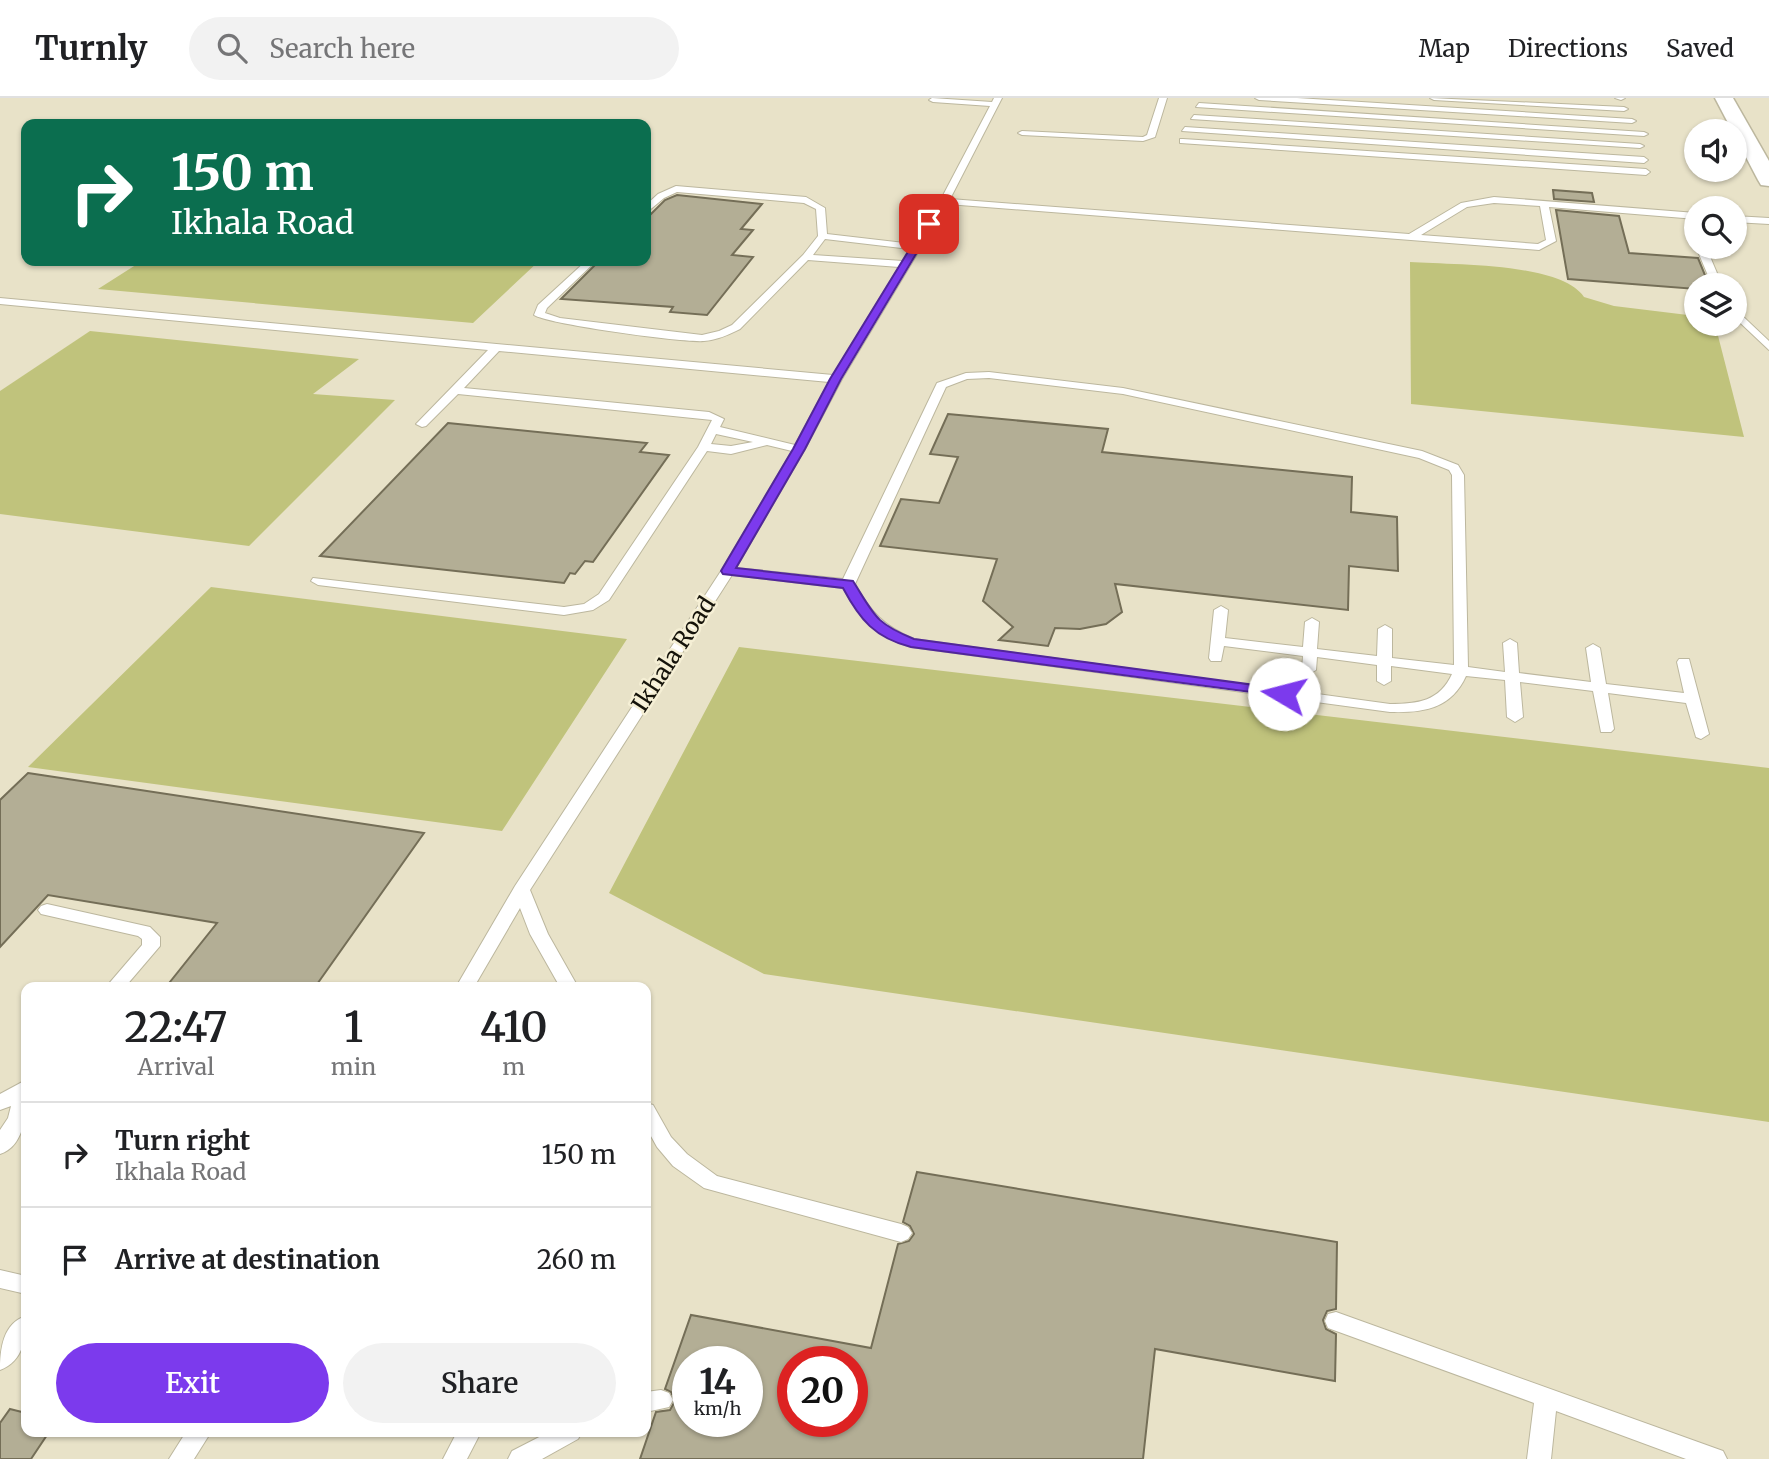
<!DOCTYPE html>
<style>
:root{--surface:#fff;--page:#f2f2f2;--text:#202124;--muted:#757577;--line:#e0e0e0;--accent:#7c3aed}
body{margin:0;font-family:Merriweather,serif;background:var(--page);color:var(--text);height:100vh;display:flex;flex-direction:column;font-size:26px;white-space:nowrap}
*{box-sizing:border-box;margin:0}
p{font-size:23px;color:var(--muted)}
.icon{flex:none;width:38px;height:38px;fill:none;stroke:currentColor;stroke-width:2;stroke-linecap:round;stroke-linejoin:round}
.map{position:relative;flex:1;overflow:hidden}
.sheet{position:absolute;left:21px;top:884px;width:630px;height:455px;display:flex;flex-direction:column;background:var(--surface);border-radius:14px;box-shadow:0 2px 5px #0004}
.sheet>*{flex:none}
.guide{position:absolute;left:21px;top:21px;width:630px;height:147px;border-radius:14px;box-shadow:0 2px 5px #0004;background:#0b6e4f;color:#fff;overflow:hidden}
.controls{position:absolute;left:1684px;top:21px;display:grid;gap:14px}
.controls a{display:grid;place-items:center;width:63px;height:63px;border-radius:50%;background:var(--surface);box-shadow:0 2px 5px #0004;font-size:35px}
.speed{position:absolute;left:672px;top:1248px;display:flex;gap:14px;font-size:35px;font-weight:700;text-align:center}
.speed>*{display:grid;place-content:center;width:91px;height:91px;border-radius:50%;background:var(--surface);box-shadow:0 2px 5px #0004;line-height:1}
.speed small{font-size:18px;font-weight:400}
.speed .limit{border:10px solid #d22;background:#fff;color:#111}
.pin{position:absolute;display:grid;place-items:center;width:60px;height:60px;color:#fff;margin:-30px;border-radius:14px;box-shadow:0 4px 10px #0006}
.me{position:absolute;width:77px;margin:-38px;rotate:278deg;stroke-linejoin:round;filter:drop-shadow(0 0 5px #0008)}
.turn{display:flex;align-items:center;gap:24px;height:147px;padding:0 35px;font-size:32px}
.turn .icon{width:91px;height:91px;stroke-width:2.5}
.turn b{display:block;font-size:49px;line-height:60px}
.eta{display:flex;justify-content:space-evenly;align-items:center;height:119px;text-align:center}
.eta b{font-size:42px;font-weight:600;line-height:49px}
.action{display:flex;gap:14px;margin-top:auto;padding:14px 35px}
.action a{flex:1;height:80px;border-radius:42px;background:var(--accent);color:#fff;font-size:28px;font-weight:600;line-height:80px;text-align:center}
.action a+a{background:var(--page);color:var(--text)}
ul{padding:0;list-style:none}
li{display:flex;align-items:center;gap:21px;height:105px;padding:0 35px;border-top:2px solid var(--line)}
li div{flex:1}
li b{display:block;font-size:26px}
li em{font-style:normal}
header{display:flex;align-items:center;gap:42px;box-sizing:border-box;height:98px;padding:0 35px;background:var(--surface);border-bottom:2px solid var(--line)}
header strong{font-size:33px}
nav{display:flex;gap:38px;margin-inline-start:auto;font-size:24px}
.search{width:490px;height:63px;background:var(--page);display:flex;align-items:center;gap:18px;box-sizing:border-box;padding:0 24px;border-radius:38px;color:var(--muted);font-size:26px}
.map>svg:first-child{display:block}
</style>
<header>
<strong>Turnly</strong>
<div class="search"><svg class="icon" aria-label="search" viewBox="0 0 24 24"><circle cx="10" cy="10" r="6"/><path d="M15 15l6 6"/></svg>Search here</div>
<nav><a>Map</a><a>Directions</a><a>Saved</a></nav>
</header>
<div class="map">
<svg width="1769" height="1361" viewBox="0 0 1769 1361">
<rect width="100%" height="100%" fill="#e8e2c8"/>
<path fill="#c0c37c" d="M142,163H539L473,225L98,191Z
M1410,164C1451,167 1561,164 1584,199L1614,208L1696,218V226H1715L1744,339L1411,306Z
M90,233L359,261L313,296L395,302L249,448L0,416V293Z
M211,489L627,541L502,733L28,669Z
M739,549L1769,670V1024L764,876L609,795Z"/>
<path fill="#b3ae95" stroke="#746e57" stroke-width="2" fill-rule="evenodd" d="M1553,92L1592,95L1594,104L1554,101Z
M677,97L762,106L741,131L753,132L732,157L753,159L707,217L670,214L673,209L561,201L599,163H646V121L665,102Z
M1556,112L1619,118L1629,155L1698,160L1709,187H1696V191L1568,181Z
M948,316L1108,331L1102,354L1352,379L1351,414L1397,419L1398,473L1349,468L1348,512L1115,486L1122,514L1106,526L1080,531L1055,530L1048,548L999,542L1013,529L983,503L997,461L880,448L901,401L939,405L958,359L930,356Z
M448,325L647,345L640,354L669,357L593,464L585,463L575,476L570,475L564,485L320,458Z
M28,675L424,735L315,889H166L217,825L48,797L0,849V702Z
M917,1074L1337,1144L1336,1211L1327,1213L1323,1222L1326,1231L1336,1236L1335,1283L1155,1251L1143,1361H640L656,1314L670,1312L675,1303L671,1294L665,1291L691,1217L871,1250L898,1146L909,1143L914,1136L910,1128L903,1124ZM688,1264H747V1323H688ZM793,1264H852V1323H793Z
M10,1311L26,1315V1334H49L31,1361H0V1325Z"/>
<g fill="none" stroke-linecap="round" stroke-linejoin="round">
<defs>
<path id="service" d="M932,0L992,4L994,0H1002L950,101L1409,136L1461,105L1494,99L1696,115V121L1549,109L1556,143L1539,152L947,106L842,281L805,351L736,470L843,481L937,285L966,275L989,274L1123,290L1422,353L1458,367L1464,377L1468,569L1505,574L1503,545L1510,541L1517,545L1519,575L1591,584L1586,550L1593,546L1600,550L1606,586L1684,595L1677,564L1679,561H1689L1709,636L1701,641L1696,639L1686,605L1608,595L1614,631L1611,634H1601L1593,593L1520,584L1523,619L1515,624L1507,619L1505,582L1466,578C1451,611 1423,615 1390,614L911,549C878,540 859,519 843,490L732,477L530,792L548,836L578,889H560L530,836L520,810L474,889H456L515,788L721,473L792,353L767,347L731,356L707,353L609,502L593,512L564,517L318,487L311,483L313,480L564,509L584,506L599,496L698,349L712,322L458,296L426,328L422,329L416,326L418,324L488,252L0,206V200L833,277L899,169L808,162L740,231C728,237 717,242 704,243C684,245 547,226 534,217L538,207L586,163H596L547,210L545,215L560,220L702,237L719,233L732,227L803,157L818,138L816,111L804,105L677,94L664,100L646,115V107L658,96L676,88L806,99L825,110L827,136L913,146L940,103L990,8L933,4L929,2ZM1494,105L1540,108L1546,142L1538,146L1421,137L1467,109ZM825,141L910,151L903,163L813,157ZM499,253L829,284L795,347L720,329L724,321L709,314L464,290ZM989,280L1123,296L1419,360L1449,372L1452,377L1454,567L1392,560V531L1385,527L1378,531L1377,558L1317,551L1319,524L1312,520L1305,524L1303,549L1225,540L1228,512L1221,508L1214,512L1209,560L1211,563H1221L1224,548L1303,558L1302,572L1309,576L1316,572L1317,559L1377,567V583L1384,587L1391,583V568L1452,576C1440,603 1418,606 1390,606L914,541C885,529 870,514 855,486L946,289L967,281ZM716,336L753,344L731,348L711,346Z
M1159,0H1167L1155,39L1143,43L1022,37L1018,35L1022,33L1143,39L1147,37Z
M1255,0H1297L1632,21L1636,23L1632,25L1259,2Z
M1430,0L1624,9L1628,11L1624,13L1434,2Z
M1615,0H1625L1621,2Z
M1199,5L1644,34L1648,36L1644,38L1196,9Z
M1194,17L1640,46L1644,48L1640,50L1191,21Z
M1185,29L1644,59L1648,62L1644,65L1182,33Z
M1183,41L1646,71L1650,74L1646,77L1180,45V41Z
M1734,118L1769,120V126L1734,124Z
M1696,149H1706L1722,187H1712Z
M1734,210L1769,243V252L1734,219Z
M47,806L150,829L160,839V848L125,889H106L142,847V841L138,838L41,816L38,812L41,808Z
M26,982C27,1005 28,1047 0,1056V1032L8,1020L11,1008L0,1012V996Z
M646,1005L653,1007L671,1039L687,1056L717,1078L901,1126L908,1129L912,1135L908,1141L901,1144L704,1090L673,1068L657,1049L646,1029Z
M0,1172L26,1178V1196L0,1190Z
M1336,1214L1723,1353L1727,1361H1686L1556,1313L1551,1361H1527L1534,1305L1328,1230L1325,1223L1328,1216Z
M26,1218C26,1239 24,1263 0,1272C0,1251 3,1225 26,1218Z
M661,1292L669,1295L673,1302L669,1309L646,1314V1294Z
M186,1334H211L194,1361H169Z
M457,1334H481L467,1361H443Z
M549,1334H582L578,1341L542,1361H508L512,1353Z"/>
<path id="tertiary" d="M1715,0H1733L1769,63V88L1761,87L1758,82Z"/>
</defs>
<use href="#service" stroke="#bcb79e" stroke-width="2"/>
<use href="#tertiary" stroke="#bcb79e" stroke-width="3"/>
<use href="#service" fill="#fff" fill-rule="evenodd"/>
<use href="#tertiary" fill="#fff" fill-rule="evenodd"/>
</g>
<path fill="#7c3aed" stroke="#51269a" stroke-width="2" d="M929,123L934,126L841,281L805,351L736,470L853,483C875,518 875,525 914,541L1284,591L1289,593L1291,596L1289,599L911,549C875,540 860,522 843,490L723,476L721,473L793,351L830,281L925,126Z"/>
<g text-anchor="middle" dominant-baseline="central" stroke-width="5" stroke-linejoin="round" paint-order="stroke">
<g font-size="23" fill="#15130a" stroke="#f5efd5">
<text transform="translate(673 556) rotate(-57)">Ikhala Road</text>
</g>
</g>
</svg>
<div class="controls">
<a><svg class="icon" aria-label="sound" viewBox="0 0 24 24"><path d="M4 9h4l5-4v14l-5-4H4zM17 9q2 3 0 6"/></svg></a>
<a><svg class="icon" aria-label="search" viewBox="0 0 24 24"><circle cx="10" cy="10" r="6"/><path d="M15 15l6 6"/></svg></a>
<a><svg class="icon" aria-label="layers" viewBox="0 0 24 24"><path d="M12 4l9 5-9 5-9-5zM3 14l9 5 9-5"/></svg></a>
</div>
<div class="speed"><div>14<small>km/h</small></div><div class="limit">20</div></div>
<div class="pin" style="left:929px;top:126px;background:#d93025"><svg class="icon" aria-label="arrive" viewBox="0 0 24 24"><path d="M6 21V4h12l-3 4 3 4H6"/></svg></div>
<svg class="me" style="left:1284px;top:596px" viewBox="-20 -20 40 40"><circle r="19" fill="#fff"/><path d="M0-13L10 11 0 6-10 11z" fill="#7c3aed"/></svg>
<div class="guide">
<div class="turn"><svg class="icon" aria-label="right" viewBox="0 0 24 24"><path d="M7 20v-9h11M14 6l5 5-5 5"/></svg><div><b>150 m</b>Ikhala Road</div></div>
</div>
<section class="sheet">
<div class="eta">
<div><b>22:47</b><p>Arrival</p></div>
<div><b>1</b><p>min</p></div>
<div><b>410</b><p>m</p></div>
</div>
<ul>
<li><svg class="icon" aria-label="right" viewBox="0 0 24 24"><path d="M7 20v-9h11M14 6l5 5-5 5"/></svg><div><b>Turn right</b><p>Ikhala Road</p></div><em>150 m</em></li>
<li><svg class="icon" aria-label="arrive" viewBox="0 0 24 24"><path d="M6 21V4h12l-3 4 3 4H6"/></svg><div><b>Arrive at destination</b></div><em>260 m</em></li>
</ul>
<div class="action"><a>Exit</a><a>Share</a></div>
</section>
</div>
